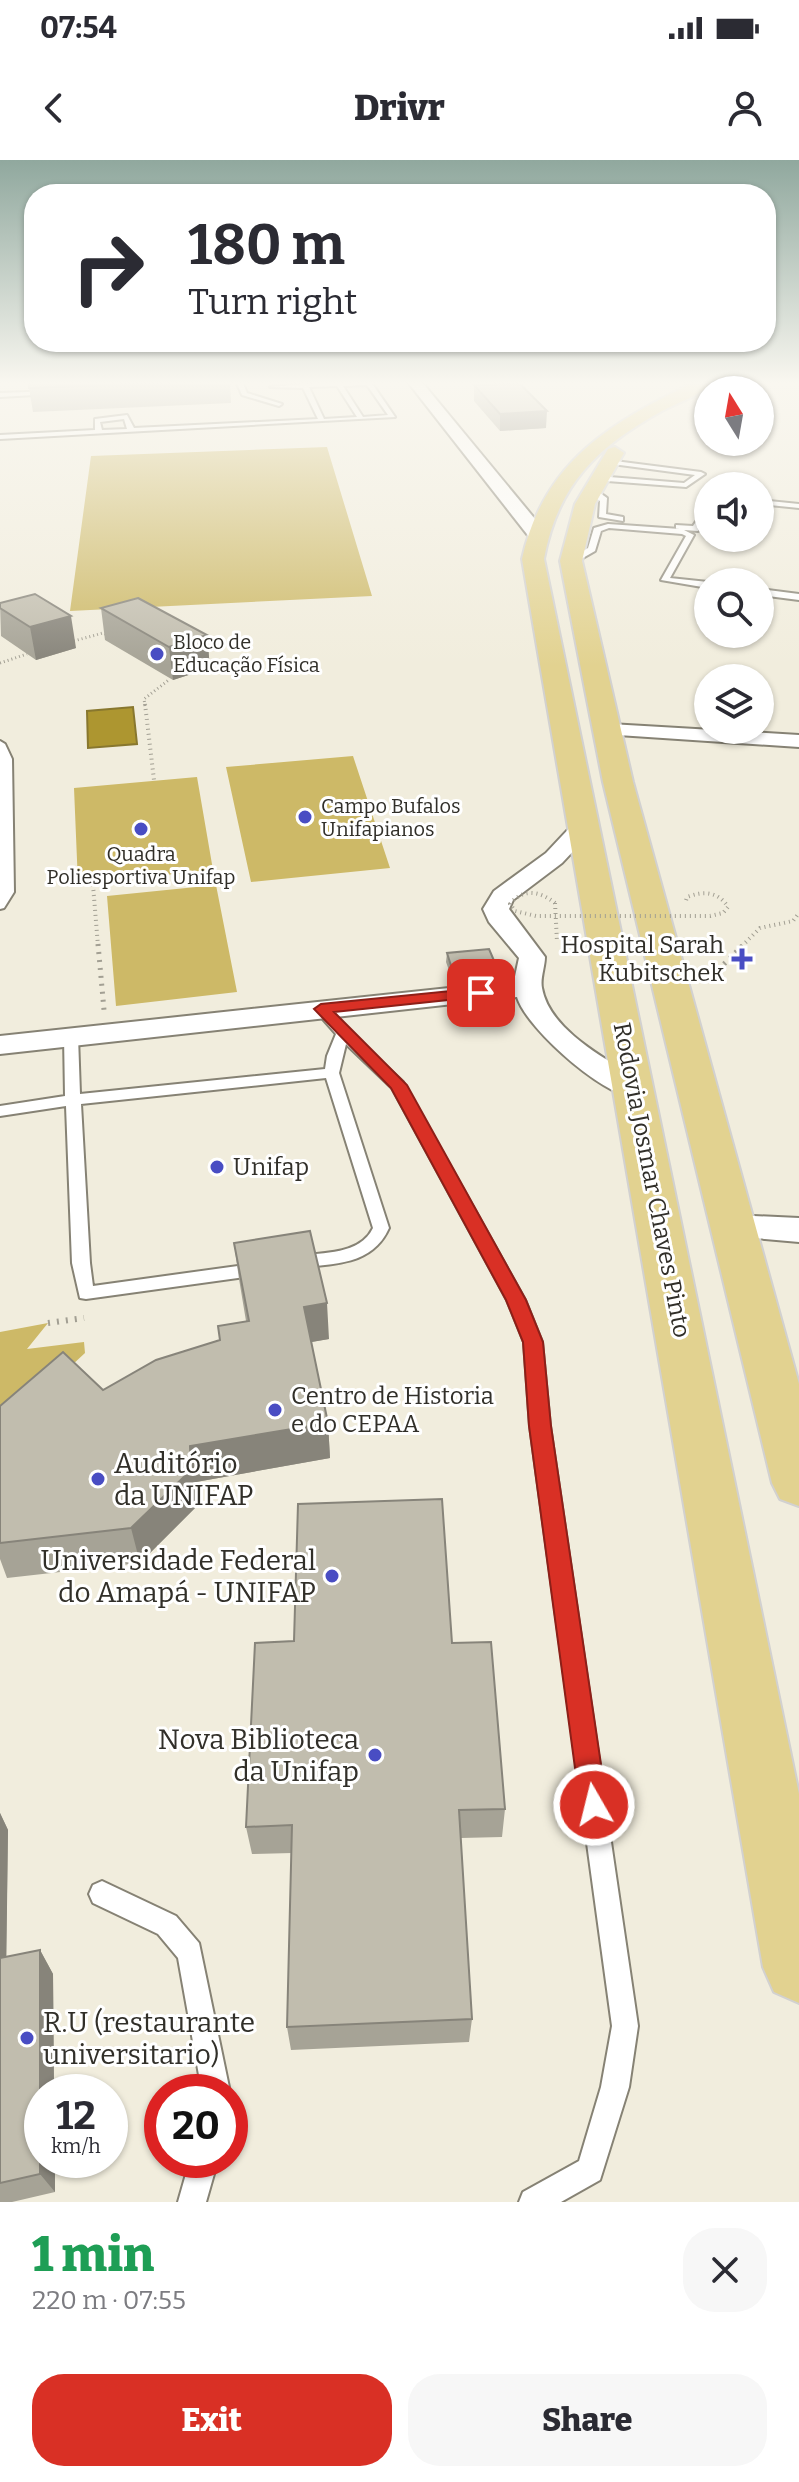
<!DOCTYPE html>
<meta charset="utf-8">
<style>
:root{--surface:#fff;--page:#f7f7f7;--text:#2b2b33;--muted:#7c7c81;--accent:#d93025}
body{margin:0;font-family:Bitter,serif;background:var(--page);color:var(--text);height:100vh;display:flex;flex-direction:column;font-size:30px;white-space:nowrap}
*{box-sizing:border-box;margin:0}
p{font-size:26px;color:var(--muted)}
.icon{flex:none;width:44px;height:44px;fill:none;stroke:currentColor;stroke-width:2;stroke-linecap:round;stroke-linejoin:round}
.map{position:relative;height:2042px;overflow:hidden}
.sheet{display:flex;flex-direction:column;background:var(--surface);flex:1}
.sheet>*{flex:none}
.hud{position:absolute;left:24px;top:24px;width:752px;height:168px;border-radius:32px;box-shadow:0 2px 6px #0004;background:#fff;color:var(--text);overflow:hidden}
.needle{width:52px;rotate:349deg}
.tools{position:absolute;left:694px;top:216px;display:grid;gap:16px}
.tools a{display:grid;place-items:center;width:80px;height:80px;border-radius:50%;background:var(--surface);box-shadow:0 2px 6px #0004;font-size:40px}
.speed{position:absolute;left:24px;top:1914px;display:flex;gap:16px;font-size:40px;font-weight:700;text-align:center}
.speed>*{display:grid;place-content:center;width:104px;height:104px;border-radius:50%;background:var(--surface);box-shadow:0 2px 6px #0004;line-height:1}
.speed small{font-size:20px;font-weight:400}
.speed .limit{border:12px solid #d22;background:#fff;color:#111}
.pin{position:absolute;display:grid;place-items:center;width:68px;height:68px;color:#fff;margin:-34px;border-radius:16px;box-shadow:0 4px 12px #0006}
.me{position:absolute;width:88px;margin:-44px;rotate:352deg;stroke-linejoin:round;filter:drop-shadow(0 0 6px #0008)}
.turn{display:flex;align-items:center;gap:28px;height:168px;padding:0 32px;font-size:36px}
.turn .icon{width:104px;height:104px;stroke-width:2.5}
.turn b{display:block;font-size:56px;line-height:68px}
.round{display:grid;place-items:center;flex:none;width:84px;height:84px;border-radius:32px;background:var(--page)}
.overview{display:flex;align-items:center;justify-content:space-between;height:136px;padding:0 32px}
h1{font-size:48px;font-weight:800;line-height:60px;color:#1e9e55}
.button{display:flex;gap:16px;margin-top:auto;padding:16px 32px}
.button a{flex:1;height:92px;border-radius:32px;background:var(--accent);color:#fff;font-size:32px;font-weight:800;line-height:92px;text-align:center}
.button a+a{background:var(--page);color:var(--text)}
.status{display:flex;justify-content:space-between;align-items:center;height:56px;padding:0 40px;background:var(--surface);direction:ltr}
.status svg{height:22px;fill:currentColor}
header{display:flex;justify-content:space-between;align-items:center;height:104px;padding:0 32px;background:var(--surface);font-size:36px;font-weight:800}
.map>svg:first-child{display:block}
</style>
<div class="status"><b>07:54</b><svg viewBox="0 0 49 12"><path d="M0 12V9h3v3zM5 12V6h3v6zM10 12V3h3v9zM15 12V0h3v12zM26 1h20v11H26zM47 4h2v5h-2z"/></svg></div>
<header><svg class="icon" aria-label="back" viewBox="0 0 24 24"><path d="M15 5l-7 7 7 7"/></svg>Drivr<svg class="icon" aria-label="person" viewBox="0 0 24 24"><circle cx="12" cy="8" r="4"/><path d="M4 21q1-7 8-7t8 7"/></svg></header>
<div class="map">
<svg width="799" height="2042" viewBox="0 0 799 2042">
<rect width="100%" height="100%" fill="#f1eddd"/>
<path fill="#cdb967" d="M327,287L372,436L70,451L91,296Z
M353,596L390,708L251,722L226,607Z
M197,617L213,710L78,724L74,628Z
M216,725L237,832L116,846L107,736Z
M48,1163L27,1189L84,1182L85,1193L0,1272V1172Z"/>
<path fill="#ad9630" stroke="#88772e" stroke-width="2" d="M133,547L137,584L88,588L87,551Z"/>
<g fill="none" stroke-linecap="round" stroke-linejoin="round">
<defs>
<path id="service" d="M236,221H242L247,233L282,244L279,246L242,235Z
M300,221H306L307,224L335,223L334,221L371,222L395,257L0,279V275L95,270V259L127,255L134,268L318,259L303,228L270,227L302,224ZM367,225L388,255L363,257L343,226ZM337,226L357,257L324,259L309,227ZM124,259L127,269L102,270L100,262Z
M54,231L52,234L0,237V233Z
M607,300L701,312L705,314L686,327L594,320L597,316L684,323L695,315L605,303Z
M587,328H593L607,338L606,354L623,357V361L599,357L600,341L587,332Z
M760,340L799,344V348L760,344Z
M708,344V353L698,371L684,370L694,375L670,418L708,422V428L661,420L686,376L682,374L609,368L601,371L595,391L574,403L567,401L588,388L594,368L608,364L680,369H676V365L693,366Z
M760,429L799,434V440L760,435Z
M0,581L5,584L12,599L14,732L4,748L0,749Z
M321,845L326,846L348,871L403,922L525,1140L542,1182L550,1266L638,1866L629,1927L600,2020L561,2042H519L523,2032L579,2001L601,1927L612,1866L530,1266L524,1182L507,1140L392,928L346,884L339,913L389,1068C372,1106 334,1103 298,1108L292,1106L289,1102L292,1098L298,1096C323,1092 360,1095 373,1068L326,918L81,944L90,1103L93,1126L259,1103L265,1105L268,1109L265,1113L259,1115L86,1139L80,1138L72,1103L66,946L0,956V946L65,936L64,876L71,872L78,876L80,934L325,909L327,896L336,874L314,849Z
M102,1721L176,1756L199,1783L230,1932H202L178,1798L158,1774L93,1743L89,1734L93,1725Z
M190,2000H218L206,2042H178Z"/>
<path id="minor" d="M610,564L799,575V587L603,574L600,570L603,566Z
M585,658L596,665L593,670L562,703L513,740L509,749L545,797C545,807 540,818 542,828C550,873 613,902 647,925L651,932L647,939C614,947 526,869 517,837L0,894V876L514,821L519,798L489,762L483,749L494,731L546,693L577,660Z
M733,1055L799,1058V1082L721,1075L716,1067L721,1059Z"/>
<path id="tertiary" d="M407,221H421L544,370L547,374L544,378H530Z"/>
<path id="primary" d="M696,221H716C703,234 679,242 662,251C597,287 558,324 544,399L799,1634V1843L774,1832L763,1807L522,399C544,300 611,263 696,221Z
M615,287L624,293L595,344L582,401L633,622L799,1224V1346L780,1339L772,1323L603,622L560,401L575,344L608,289Z"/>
</defs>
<use href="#service" stroke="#868274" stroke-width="4"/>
<use href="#minor" stroke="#868274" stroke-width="4"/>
<use href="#tertiary" stroke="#868274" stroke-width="4"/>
<use href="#primary" stroke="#d2d1d0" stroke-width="4"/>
<path stroke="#a29f93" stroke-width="3" stroke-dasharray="1 3" stroke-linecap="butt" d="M70,482L103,473L110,476
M0,503L27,494
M145,546L144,539L170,519"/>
<path stroke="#a29f93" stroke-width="4" stroke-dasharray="1 4" stroke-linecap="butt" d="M145,544L154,620
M93,725L98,786
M555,743L557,782
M742,786L760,768L793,761L799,753"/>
<path stroke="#a29f93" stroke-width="5" stroke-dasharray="2 6" stroke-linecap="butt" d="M98,784L104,850
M707,821L744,784"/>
<path stroke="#a29f93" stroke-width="6" stroke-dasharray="2 7" stroke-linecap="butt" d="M48,1163L84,1158"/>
<use href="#service" fill="#fff" fill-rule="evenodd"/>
<use href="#minor" fill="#fff" fill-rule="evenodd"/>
<use href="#tertiary" fill="#fff" fill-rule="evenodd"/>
<use href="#primary" fill="#e2d290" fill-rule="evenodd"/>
<path stroke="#a29f93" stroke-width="4" stroke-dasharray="1 4" stroke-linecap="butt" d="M555,743C540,731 523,728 510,744L515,751L536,756H710L723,753L728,747C718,731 703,731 687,737L685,744"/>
</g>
<path fill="#a6a396" d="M30,221H230L231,243L33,252L29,228Z
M474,225L546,268L500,271L474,241Z
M0,443L76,488L36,500L1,476Z
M101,448L207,475L210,508L173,520L105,480Z
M447,793L498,810L497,820L454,824L446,802Z
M234,1083L329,1179L311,1182L328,1263L330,1298L196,1322L198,1345L140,1403L7,1418L0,1399V1246L103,1230L220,1180L246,1161L239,1119Z
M452,1483L505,1649L502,1677L461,1678L472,1859L469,1882L291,1890L287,1867L292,1693L252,1694L246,1667Z
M0,1653L8,1670L6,1797L40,1790L53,1814L54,1932H42V2000H55V2032L12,2042H0Z"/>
<path fill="#87847a" d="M547,251L546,268L500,271V254Z
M71,456L76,488L36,500L30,467Z
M207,475L210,508L173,520L169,487Z
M327,1143L329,1179L306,1183L304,1147Z
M328,1263L330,1298L196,1322L198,1345L140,1403L131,1368L190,1286Z
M0,1653L8,1670L6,1824L0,1815Z
M40,1790L53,1814L54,1932H42V2000H55V2032L40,2014Z"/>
<path fill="#c1bdae" stroke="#87847a" stroke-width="2" d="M30,221H199L29,228Z
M519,223L547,251L500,254L474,225Z
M35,434L71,456L30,467L0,448V443Z
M138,438L207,475L169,487L101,448Z
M489,789L498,810L454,815L447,793Z
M310,1071L327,1143L304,1147L328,1263L190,1286L191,1310L131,1368L0,1383V1246L63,1192L103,1230L156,1200L220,1180L218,1166L249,1161L234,1083Z
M442,1339L452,1483L491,1482L505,1649L459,1650L472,1859L287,1867L292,1665L246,1667L255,1483L294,1481L298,1344Z
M40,1790V2014L0,2023V1798Z"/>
<linearGradient id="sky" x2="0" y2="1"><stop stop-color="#90a89e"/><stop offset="0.44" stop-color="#f9f7f0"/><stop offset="1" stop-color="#f9f7f0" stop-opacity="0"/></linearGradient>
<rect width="799" height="506" fill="url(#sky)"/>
<path fill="#d93025" stroke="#8d1f18" stroke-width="2" d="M481,828L488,833L486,836L334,852L407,925L526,1140L543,1182L551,1266L607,1645L603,1654L594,1658L584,1654L580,1645L529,1266L523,1182L506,1140L391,928L314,849L321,844Z"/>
<g fill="#494dc3" stroke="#fff" stroke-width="3">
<circle cx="157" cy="494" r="8"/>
<circle cx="305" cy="657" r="8"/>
<circle cx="141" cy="669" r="8"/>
<path d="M738 787h8v8h8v8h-8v8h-8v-8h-8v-8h8z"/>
<circle cx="217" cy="1007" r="8"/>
<circle cx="275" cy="1250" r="8"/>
<circle cx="98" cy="1319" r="8"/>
<circle cx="332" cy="1416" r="8"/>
<circle cx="375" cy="1595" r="8"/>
<circle cx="27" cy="1878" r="8"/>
</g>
<g text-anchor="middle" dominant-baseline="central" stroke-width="6" stroke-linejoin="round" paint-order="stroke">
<g font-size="20" fill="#312f29" stroke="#fff" text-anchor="start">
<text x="173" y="482">Bloco de<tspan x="173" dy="23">Educação Física</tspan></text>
<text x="321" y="646">Campo Bufalos<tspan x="321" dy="23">Unifapianos</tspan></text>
<text x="141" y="694" text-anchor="middle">Quadra<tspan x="141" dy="23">Poliesportiva Unifap</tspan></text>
</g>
<g font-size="24" fill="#312f29" stroke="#fff" text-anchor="start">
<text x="724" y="785" text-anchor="end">Hospital Sarah<tspan x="724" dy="28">Kubitschek</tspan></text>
<text x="233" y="1007">Unifap</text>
<text x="291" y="1236">Centro de Historia<tspan x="291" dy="28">e do CEPAA</tspan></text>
</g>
<g font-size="24" fill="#312f29" stroke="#fff">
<text transform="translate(652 1020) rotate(79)">Rodovia Josmar Chaves Pinto</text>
</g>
<g font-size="28" fill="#312f29" stroke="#fff" text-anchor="start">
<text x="114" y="1303">Auditório<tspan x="114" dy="32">da UNIFAP</tspan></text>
<text x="316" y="1400" text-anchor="end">Universidade Federal<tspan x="316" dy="32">do Amapá - UNIFAP</tspan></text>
<text x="359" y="1579" text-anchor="end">Nova Biblioteca<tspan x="359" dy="32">da Unifap</tspan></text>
<text x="43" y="1862">R.U (restaurante<tspan x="43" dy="32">universitario)</tspan></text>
</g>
</g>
</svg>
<div class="tools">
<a><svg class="needle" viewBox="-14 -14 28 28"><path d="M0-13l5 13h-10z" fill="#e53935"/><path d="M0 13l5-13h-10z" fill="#7c7c81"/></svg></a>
<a><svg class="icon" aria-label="sound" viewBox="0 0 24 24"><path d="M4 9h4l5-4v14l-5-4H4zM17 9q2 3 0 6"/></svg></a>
<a><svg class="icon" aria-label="search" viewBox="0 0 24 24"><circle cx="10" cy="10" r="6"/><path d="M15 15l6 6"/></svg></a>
<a><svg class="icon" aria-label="layers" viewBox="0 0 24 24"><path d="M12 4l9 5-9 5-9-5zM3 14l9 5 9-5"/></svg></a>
</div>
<div class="speed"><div>12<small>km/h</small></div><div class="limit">20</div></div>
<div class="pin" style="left:481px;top:833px;background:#d93025"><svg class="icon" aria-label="arrive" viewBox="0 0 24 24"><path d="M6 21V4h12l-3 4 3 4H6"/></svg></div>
<svg class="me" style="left:594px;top:1645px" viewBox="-20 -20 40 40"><circle r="17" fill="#d93025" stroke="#fff" stroke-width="3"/><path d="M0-11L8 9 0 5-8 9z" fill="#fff"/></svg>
<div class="hud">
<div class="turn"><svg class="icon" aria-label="right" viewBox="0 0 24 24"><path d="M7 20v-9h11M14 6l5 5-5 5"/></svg><div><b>180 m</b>Turn right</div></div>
</div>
</div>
<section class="sheet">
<div class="overview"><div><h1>1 min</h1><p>220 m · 07:55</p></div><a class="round"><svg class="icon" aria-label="close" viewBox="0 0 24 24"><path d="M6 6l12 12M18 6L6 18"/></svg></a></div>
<div class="button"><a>Exit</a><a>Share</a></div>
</section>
